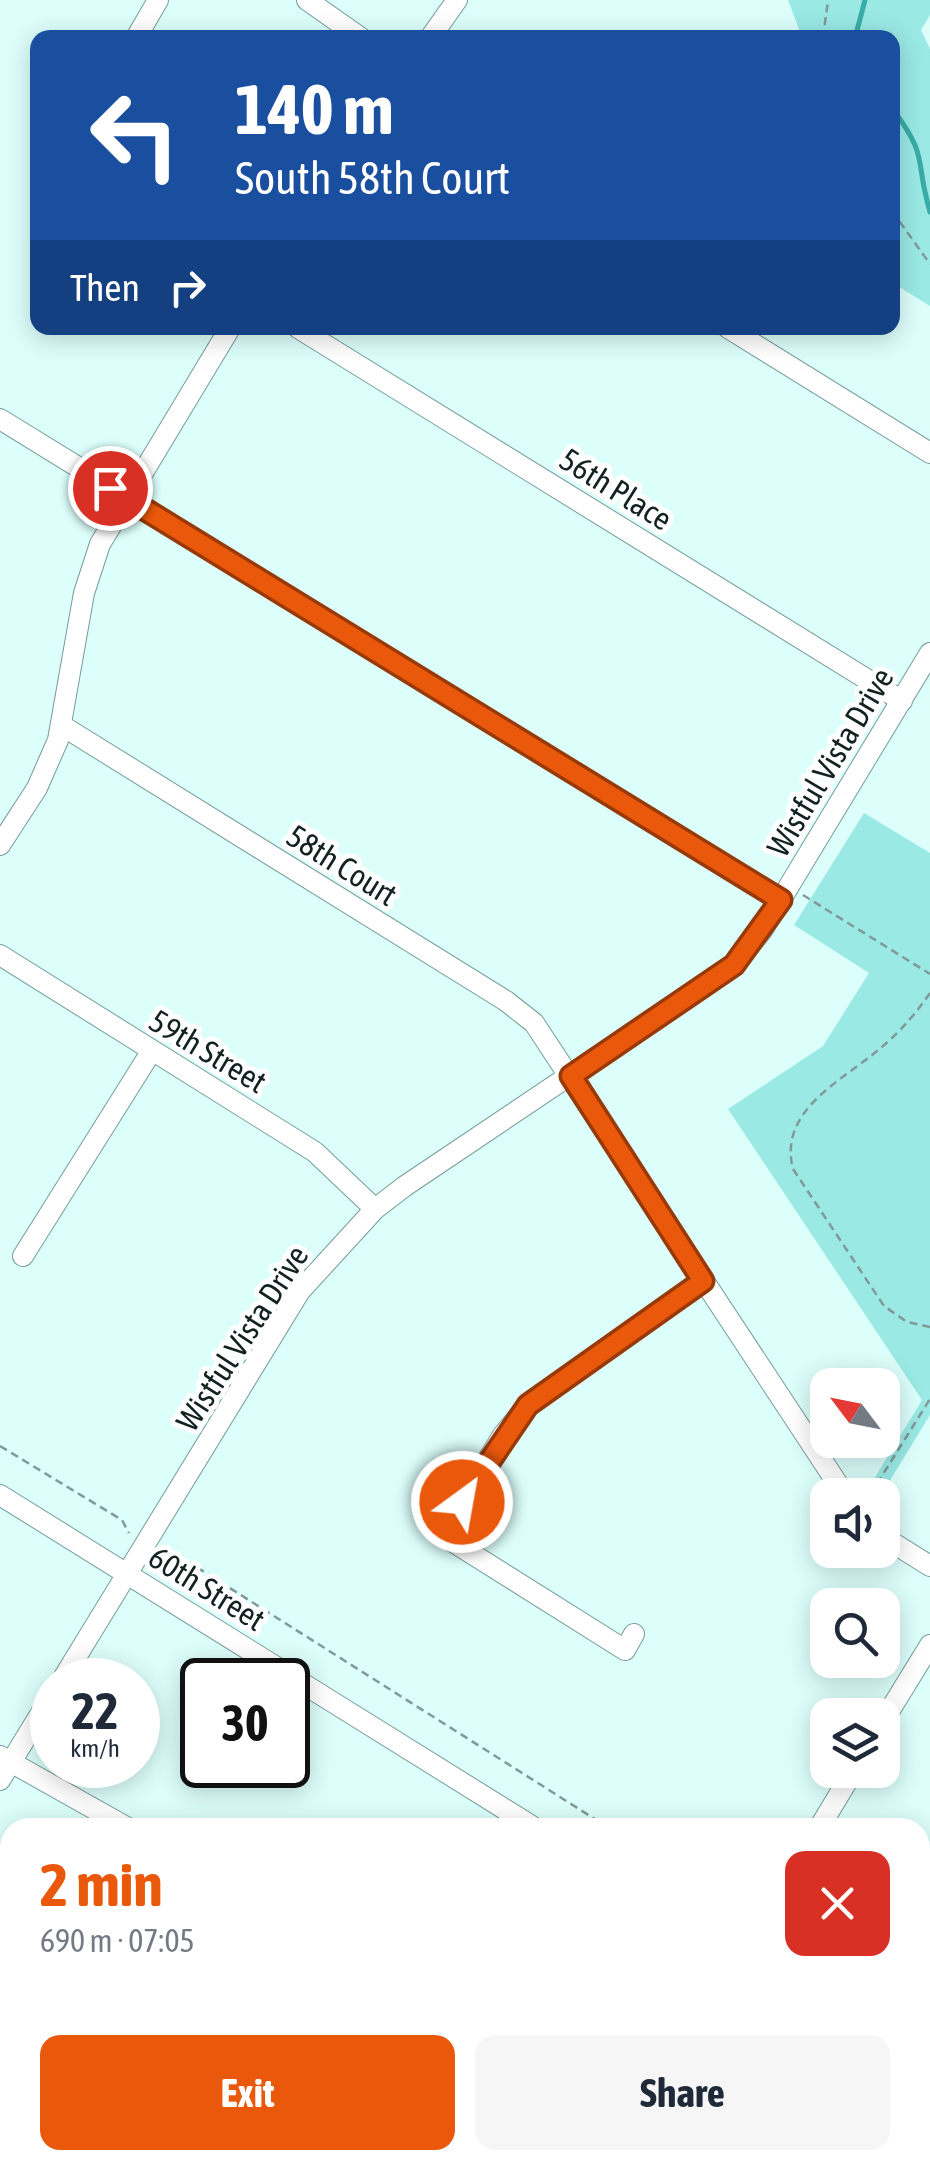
<!DOCTYPE html>
<meta charset="utf-8">
<style>
:root{--surface:#fff;--page:#f6f6f7;--text:#1f2937;--muted:#747a83;--accent:#ea580c}
body{margin:0;font-family:"Asap Condensed",sans-serif;background:var(--page);color:var(--text);height:100vh;display:flex;flex-direction:column;font-size:38px;white-space:nowrap}
*{box-sizing:border-box;margin:0}
p{font-size:32px;color:var(--muted)}
.icon{flex:none;width:55px;height:55px;fill:none;stroke:currentColor;stroke-width:2;stroke-linecap:round;stroke-linejoin:round}
.map{position:relative;flex:1;overflow:hidden}
.details{position:absolute;left:0px;top:1818px;width:930px;height:352px;display:flex;flex-direction:column;background:var(--surface);border-radius:30px 30px 0 0;box-shadow:0 5px 25px #0003}
.details>*{flex:none}
.guide{position:absolute;left:30px;top:30px;width:870px;height:305px;border-radius:20px;box-shadow:0 5px 25px #0003;background:#1a4fa0;color:#fff;overflow:hidden}
.needle{width:65px;rotate:302deg}
.controls{position:absolute;left:810px;top:1368px;display:grid;gap:20px}
.controls a{display:grid;place-items:center;width:90px;height:90px;border-radius:20px;background:var(--surface);box-shadow:0 5px 25px #0003;font-size:50px}
.speed{position:absolute;left:30px;top:1658px;display:flex;gap:20px;font-size:50px;font-weight:700;text-align:center}
.speed>*{display:grid;place-content:center;width:130px;height:130px;border-radius:50%;background:var(--surface);box-shadow:0 5px 25px #0003;line-height:1}
.speed small{font-size:25px;font-weight:400}
.speed .limit{border:5px solid #111;border-radius:15px;background:#fff;color:#111}
.pin{position:absolute;display:grid;place-items:center;width:85px;height:85px;color:#fff;margin:-42px;border:5px solid #fff;border-radius:50%;box-shadow:0 2px 10px #0007}
.me{position:absolute;width:110px;margin:-55px;rotate:32deg;stroke-linejoin:round;filter:drop-shadow(0 0 8px #0008)}
.turn{display:flex;align-items:center;gap:35px;height:210px;padding:0 40px;font-size:45px}
.turn .icon{width:130px;height:130px;stroke-width:2.5}
.turn b{display:block;font-size:70px;line-height:85px}
.then{display:flex;align-items:center;height:95px;padding:0 40px;background:#0003;gap:20px;font-size:38px}
.round{display:grid;place-items:center;flex:none;width:105px;height:105px;border-radius:20px;background:var(--page)}
.summary{display:flex;align-items:center;justify-content:space-between;height:170px;padding:0 40px}
h1{font-size:60px;font-weight:700;line-height:75px;color:var(--accent)}
.button{display:flex;gap:20px;margin-top:auto;padding:20px 40px}
.button a{flex:1;height:115px;border-radius:20px;background:var(--accent);color:#fff;font-size:40px;font-weight:700;line-height:115px;text-align:center}
.button a+a{background:var(--page);color:var(--text)}
.map>svg:first-child{display:block}
</style>
<div class="map">
<svg width="930" height="2168" viewBox="0 0 930 2168">
<rect width="100%" height="100%" fill="#ddfffc"/>
<path fill="#9ae9e5" d="M788,0H930V15L921,30L930,49V306L893,283L892,38L802,37Z
M864,813L930,853V1415L881,1495L869,1487L922,1400L728,1109L823,1046L869,973L794,925Z"/>
<g fill="none" stroke-linecap="round" stroke-linejoin="round">
<path stroke="#39aca7" stroke-width="5" d="M855,38L865,0
M892,108C930,159 914,158 930,212"/>
<defs>
<path id="minor" d="M307,0L361,38
M136,38L158,0
M430,38L457,0
M298,328L902,701
M728,328L930,453
M0,419L781,900
M61,725L506,1001L534,1023L845,1495
M0,845L37,788L58,740L84,593L100,544L230,328
M0,955L315,1152L375,1209
M23,1256L151,1052
M0,1495L535,1828
M882,1536L930,1566
M634,1634L625,1650L442,1535L503,1435L528,1405L703,1281
M62,1680L300,1291L375,1209L405,1186L734,965L763,929L930,653
M882,1723L930,1645
M0,1756L128,1828
M0,1780L52,1695
M819,1828L854,1770
M920,2054L930,2060
M0,2076L10,2083
M920,2082L930,2088
M115,2160L126,2168
M626,2160L638,2168"/>
</defs>
<use href="#minor" stroke="#749c9a" stroke-width="22"/>
<path stroke="#809a98" stroke-width="2.5" stroke-dasharray="8 5" stroke-linecap="butt" d="M823,38L828,0
M892,211L930,264
M803,895L930,974
M930,993C915,1015 898,1034 877,1051C840,1082 778,1111 793,1169L884,1306L907,1322L930,1327
M0,1446L122,1520L129,1533
M870,1495L930,1399
M162,1552L176,1554L609,1828
M0,1916L10,1923
M920,2016L930,2027
M355,2160L368,2168"/>
<use href="#minor" stroke="#fff" stroke-width="20"/>
</g>
<g fill="none" stroke-linecap="round" stroke-linejoin="round">
<defs>
<path id="route" d="M110,488L781,900L734,965L571,1076L703,1281L528,1405L462,1502"/>
</defs>
<use href="#route" stroke="#983908" stroke-width="25"/>
<use href="#route" stroke="#ea580c" stroke-width="18"/>
</g>
<g text-anchor="middle" dominant-baseline="central" stroke-width="10" stroke-linejoin="round" paint-order="stroke">
<g font-size="32" fill="#122221" stroke="#fff">
<text transform="translate(616 489) rotate(32)">56th Place</text>
<text transform="translate(830 762) rotate(-59)">Wistful Vista Drive</text>
<text transform="translate(342 865) rotate(32)">58th Court</text>
<text transform="translate(208 1051) rotate(31)">59th Street</text>
<text transform="translate(242 1338) rotate(-57)">Wistful Vista Drive</text>
<text transform="translate(207 1588) rotate(32)">60th Street</text>
</g>
</g>
</svg>
<div class="controls">
<a><svg class="needle" viewBox="-14 -14 28 28"><path d="M0-13l5 13h-10z" fill="#e53935"/><path d="M0 13l5-13h-10z" fill="#747a83"/></svg></a>
<a><svg class="icon" aria-label="sound" viewBox="0 0 24 24"><path d="M4 9h4l5-4v14l-5-4H4zM17 9q2 3 0 6"/></svg></a>
<a><svg class="icon" aria-label="search" viewBox="0 0 24 24"><circle cx="10" cy="10" r="6"/><path d="M15 15l6 6"/></svg></a>
<a><svg class="icon" aria-label="layers" viewBox="0 0 24 24"><path d="M12 4l9 5-9 5-9-5zM3 14l9 5 9-5"/></svg></a>
</div>
<div class="speed"><div>22<small>km/h</small></div><div class="limit">30</div></div>
<div class="pin" style="left:110px;top:488px;background:#d93025"><svg class="icon" aria-label="arrive" viewBox="0 0 24 24"><path d="M6 21V4h12l-3 4 3 4H6"/></svg></div>
<svg class="me" style="left:462px;top:1502px" viewBox="-20 -20 40 40"><circle r="17" fill="#ea580c" stroke="#fff" stroke-width="3"/><path d="M0-11L8 9 0 5-8 9z" fill="#fff"/></svg>
<div class="guide">
<div class="turn"><svg class="icon" aria-label="left" viewBox="0 0 24 24"><path d="M17 20v-9H6M10 6l-5 5 5 5"/></svg><div><b>140 m</b>South 58th Court</div></div>
<div class="then">Then<svg class="icon" aria-label="right" viewBox="0 0 24 24"><path d="M7 20v-9h11M14 6l5 5-5 5"/></svg></div>
</div>
<section class="details">
<div class="summary"><div><h1>2 min</h1><p>690 m · 07:05</p></div><a class="round" style="background:#d93025;color:#fff"><svg class="icon" aria-label="close" viewBox="0 0 24 24"><path d="M6 6l12 12M18 6L6 18"/></svg></a></div>
<div class="button"><a>Exit</a><a>Share</a></div>
</section>
</div>
